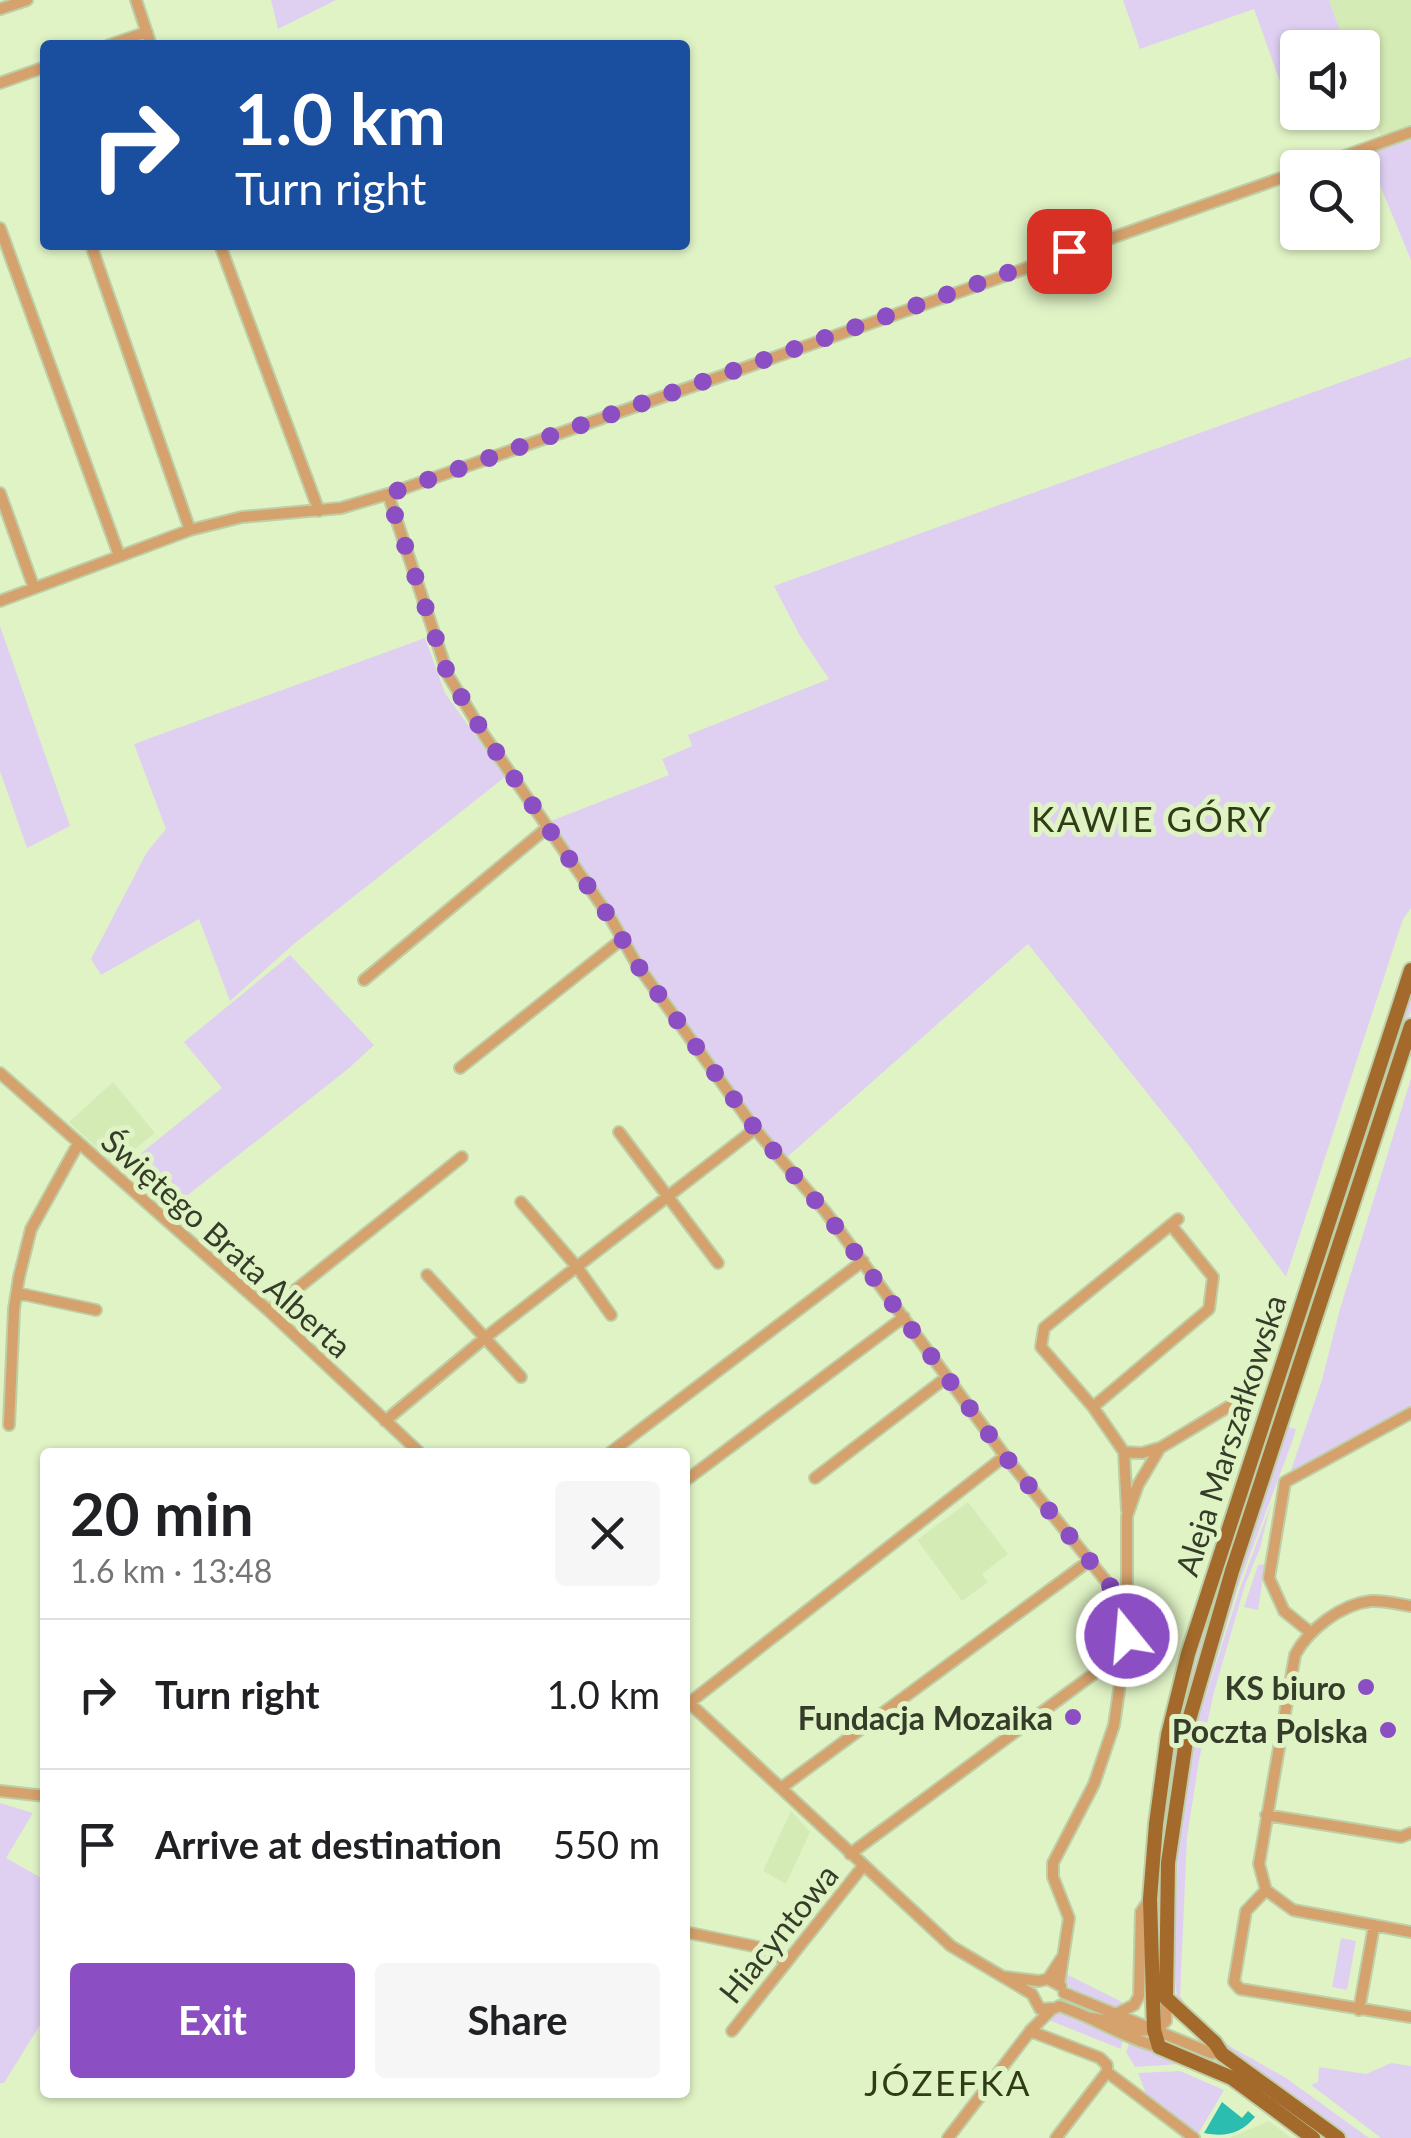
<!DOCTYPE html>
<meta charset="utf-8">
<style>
:root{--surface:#fff;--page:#f6f6f6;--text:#202124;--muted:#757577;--line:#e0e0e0;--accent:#8c4ec3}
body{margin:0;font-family:Lato,sans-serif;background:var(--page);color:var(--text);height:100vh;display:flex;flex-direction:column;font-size:38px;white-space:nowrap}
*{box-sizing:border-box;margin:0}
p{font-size:32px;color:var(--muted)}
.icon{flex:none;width:55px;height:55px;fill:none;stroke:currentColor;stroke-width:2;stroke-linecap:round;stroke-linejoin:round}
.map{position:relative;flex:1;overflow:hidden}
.sheet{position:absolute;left:40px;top:1448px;width:650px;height:650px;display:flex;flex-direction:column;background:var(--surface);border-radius:10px;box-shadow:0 2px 8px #0004}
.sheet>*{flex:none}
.top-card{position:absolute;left:40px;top:40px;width:650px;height:210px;border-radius:10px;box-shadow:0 2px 8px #0004;background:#1a4fa0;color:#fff;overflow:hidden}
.buttons{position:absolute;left:1280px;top:30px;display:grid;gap:20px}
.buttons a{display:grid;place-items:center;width:100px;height:100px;border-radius:10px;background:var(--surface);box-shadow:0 2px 8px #0004;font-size:50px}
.pin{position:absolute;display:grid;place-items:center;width:85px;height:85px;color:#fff;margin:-42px;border-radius:20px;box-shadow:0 5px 15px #0006}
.me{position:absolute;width:110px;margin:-55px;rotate:343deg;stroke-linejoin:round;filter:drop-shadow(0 0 8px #0008)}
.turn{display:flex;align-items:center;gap:35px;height:210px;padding:0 30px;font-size:45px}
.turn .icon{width:130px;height:130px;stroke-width:2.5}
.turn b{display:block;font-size:70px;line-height:85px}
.round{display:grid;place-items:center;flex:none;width:105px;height:105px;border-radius:10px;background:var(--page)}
.summary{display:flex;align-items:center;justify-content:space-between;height:170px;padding:0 30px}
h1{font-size:60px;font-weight:700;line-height:75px}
.primary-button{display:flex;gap:20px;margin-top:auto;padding:20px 30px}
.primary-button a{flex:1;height:115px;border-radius:10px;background:var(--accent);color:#fff;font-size:40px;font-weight:700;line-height:115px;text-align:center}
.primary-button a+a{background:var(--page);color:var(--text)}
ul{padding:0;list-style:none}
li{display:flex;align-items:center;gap:30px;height:150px;padding:0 30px;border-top:2px solid var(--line)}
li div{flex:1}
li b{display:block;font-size:38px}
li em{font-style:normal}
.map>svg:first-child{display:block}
</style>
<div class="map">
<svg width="1411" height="2138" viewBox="0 0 1411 2138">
<rect width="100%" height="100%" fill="#e0f3c5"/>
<path fill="#d5ebb6" d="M1329,0H1411V132L1383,142L1363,93L1362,48L1346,47Z
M113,1082L155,1133L115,1165L69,1122Z
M968,1502L1008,1554L982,1574L988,1582L962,1601L917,1540Z
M791,1811L810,1832L786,1884L763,1871Z
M1269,2121L1291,2138H1229Z"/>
<path fill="#dfd0f2" d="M271,0H336L278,29Z
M1123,0H1329L1346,47L1298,48V112L1309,113L1293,118L1254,9L1140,49Z
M1411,140V260L1367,154Z
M1411,357V908L1403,919L1286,1277L1187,1143L1028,944L785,1159L662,994L551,821L669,775L662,759L692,746L688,735L829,679L799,634L774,586Z
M0,626L70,826L27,848L0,771Z
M425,638L445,693L505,777L295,943L230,1001L199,919L101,975L91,959L147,852L166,829L134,744Z
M290,955L374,1045L348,1069L170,1209L124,1167L222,1088L184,1042Z
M1411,985V1010L1277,1418L1270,1416Z
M1411,1078V1409L1290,1473L1322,1380L1340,1309Z
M1268,1420L1276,1423L1185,1717L1169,1805L1163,1867L1162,2013L1158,2012L1157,1899L1163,1808L1180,1702Z
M1286,1427L1296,1429L1292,1442L1238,1587L1203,1705L1240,1588L1271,1504L1260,1548L1245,1585L1214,1692L1199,1760L1187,1837L1180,1996L1190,2011L1177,2000L1174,1965L1178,1851L1195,1720L1224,1614Z
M1265,1564L1258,1610L1244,1607L1258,1565Z
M0,1803L33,1813L6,1858L45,1880V2017L4,2083H0Z
M1341,1938L1356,1941L1347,1990L1332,1987Z
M1064,1973L1122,2002L1125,2006C1103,2011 1066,1997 1064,1973Z
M1067,2011L1123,2038L1121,2049L1046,2019L1056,2013Z
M1200,2020L1231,2047L1286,2078L1369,2138H1346L1239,2059L1197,2022Z
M1130,2041L1181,2061L1180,2064L1135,2067L1126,2052Z
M1391,2063L1411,2066V2138H1381L1311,2085L1318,2082L1319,2067L1366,2074Z
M1180,2071L1224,2090L1197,2136L1148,2099L1138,2073Z"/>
<path fill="#2bbdb0" d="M1222,2102L1242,2118L1248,2111L1255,2117C1242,2132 1227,2138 1204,2133Z"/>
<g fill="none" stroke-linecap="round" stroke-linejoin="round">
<defs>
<path id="minor" d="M136,0L151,45
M0,9L27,0
M109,45L147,32
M0,83L45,67
M1311,168L1411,132
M0,228L119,555
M91,245L190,530
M220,245L319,511
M0,493L34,588
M388,494L448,675L484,735L611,919L636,963L755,1129L825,1211L1005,1456L1127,1607
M0,601L190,530L242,517L341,508L388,494L1298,172
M364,980L548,827
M460,1068L621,940
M0,1073L269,1311L419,1452
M619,1132L718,1263
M521,1202L577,1267L611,1315
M427,1275L521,1377
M17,1293L96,1310
M269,1311L462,1157
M1093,1407L1209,1309L1213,1277L1171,1225
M385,1421L486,1337L755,1129
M9,1425L14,1309L19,1277L31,1229L78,1144
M611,1452L863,1261
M1124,1452L1142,1453L1159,1448
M815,1478L947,1377
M685,1481L904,1317
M1127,1510L1124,1452L1093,1407L1041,1347L1044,1328L1178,1219
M1411,1606C1398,1604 1384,1600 1371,1601C1341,1604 1308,1630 1295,1655L1259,1864L1266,1890L1246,1911L1234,1982L1240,1989L1411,2017
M1310,1632L1284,1611L1269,1578L1285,1482L1411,1413
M685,1699L951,1946L1032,1994
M689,1703L1005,1456
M781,1788L1089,1561
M0,1791L45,1796
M1266,1815L1401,1837L1411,1833
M850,1854L1126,1650
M1266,1890L1293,1910L1411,1932
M685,1932L758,1947L786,1961
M1006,1977L1039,1981L1048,1979L1061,1986
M1048,1979L1063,1956
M1059,1984L1069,1918L1053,1877V1863L1094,1784L1114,1725L1127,1636V1516L1138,1485L1160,1448L1253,1392
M1064,1993L1211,2053L1222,2054
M1032,1994L1040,2009L1055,2008
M1059,2006C1094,2017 1123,2038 1159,2047
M1359,2010L1374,1926
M1116,2014L1134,2005L1139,1996L1141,1912L1149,1900
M1092,2018C1118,2020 1144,2043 1166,2021V1998
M732,2031L863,1866
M1030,2031L1100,2058L1107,2065V2072
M1107,2072L1194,2138
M948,2138L1031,2030L1051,2010
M1056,2138L1107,2072"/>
<path id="major" d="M1313,2138L1232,2078L1159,2047L1154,2030L1150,1899L1156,1824L1168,1735L1188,1654L1411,970
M1338,2138L1222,2054L1215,2043L1166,1998L1168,1863L1189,1720L1232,1571L1411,1026"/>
</defs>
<use href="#minor" stroke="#becea6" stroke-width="14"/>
<use href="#major" stroke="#becea6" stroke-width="18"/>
<use href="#minor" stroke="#d5a16c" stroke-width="10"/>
<use href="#major" stroke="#a36a2b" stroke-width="14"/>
</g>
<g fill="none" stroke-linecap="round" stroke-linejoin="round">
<path stroke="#8c4ec3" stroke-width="18" stroke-dasharray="0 32.4" d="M1069,251L388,494L448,675L484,734L611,920L636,963L756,1130L825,1212L1005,1456L1127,1607V1636"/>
</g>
<g fill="#8c4ec3" stroke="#e0f3c5" stroke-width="4">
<circle cx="1366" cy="1687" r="10"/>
<circle cx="1073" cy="1717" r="10"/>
<circle cx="1388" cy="1730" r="10"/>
</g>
<g text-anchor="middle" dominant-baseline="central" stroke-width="10" stroke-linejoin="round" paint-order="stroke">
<g font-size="32" fill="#353c2a" stroke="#e0f3c5">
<text transform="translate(227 1243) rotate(42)">Świętego Brata Alberta</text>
<text transform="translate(1230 1435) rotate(-72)">Aleja Marszałkowska</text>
<text transform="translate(778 1933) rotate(-51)">Hiacyntowa</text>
</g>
<g font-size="32" font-weight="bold" fill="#353c2a" stroke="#e0f3c5" text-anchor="end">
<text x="1346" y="1687">KS biuro</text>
<text x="1053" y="1717">Fundacja Mozaika</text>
<text x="1368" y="1730">Poczta Polska</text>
</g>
<g font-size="35" letter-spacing="2.5" fill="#2f3c15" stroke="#e0f3c5">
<text x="1152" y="818">KAWIE GÓRY</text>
<text x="948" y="2082">JÓZEFKA</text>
</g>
</g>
</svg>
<div class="buttons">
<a><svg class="icon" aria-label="sound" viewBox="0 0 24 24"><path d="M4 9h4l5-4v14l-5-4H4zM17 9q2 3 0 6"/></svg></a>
<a><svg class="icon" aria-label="search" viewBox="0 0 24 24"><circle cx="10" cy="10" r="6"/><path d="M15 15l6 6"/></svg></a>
</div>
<div class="pin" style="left:1069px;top:251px;background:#d93025"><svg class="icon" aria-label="arrive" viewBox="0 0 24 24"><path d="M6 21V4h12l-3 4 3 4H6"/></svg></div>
<svg class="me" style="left:1127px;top:1636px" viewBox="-20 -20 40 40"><circle r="17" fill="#8c4ec3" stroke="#fff" stroke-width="3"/><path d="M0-11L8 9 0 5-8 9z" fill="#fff"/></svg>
<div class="top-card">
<div class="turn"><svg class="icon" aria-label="right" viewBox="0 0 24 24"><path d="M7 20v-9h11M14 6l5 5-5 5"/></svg><div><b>1.0 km</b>Turn right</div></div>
</div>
<section class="sheet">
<div class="summary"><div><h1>20 min</h1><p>1.6 km · 13:48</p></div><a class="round"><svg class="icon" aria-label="close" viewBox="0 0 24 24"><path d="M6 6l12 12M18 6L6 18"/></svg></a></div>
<ul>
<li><svg class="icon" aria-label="right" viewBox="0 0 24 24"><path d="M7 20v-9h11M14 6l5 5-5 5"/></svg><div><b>Turn right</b></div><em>1.0 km</em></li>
<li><svg class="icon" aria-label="arrive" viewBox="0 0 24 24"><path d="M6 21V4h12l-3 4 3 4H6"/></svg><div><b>Arrive at destination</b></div><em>550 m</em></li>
</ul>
<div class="primary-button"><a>Exit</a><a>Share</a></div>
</section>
</div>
